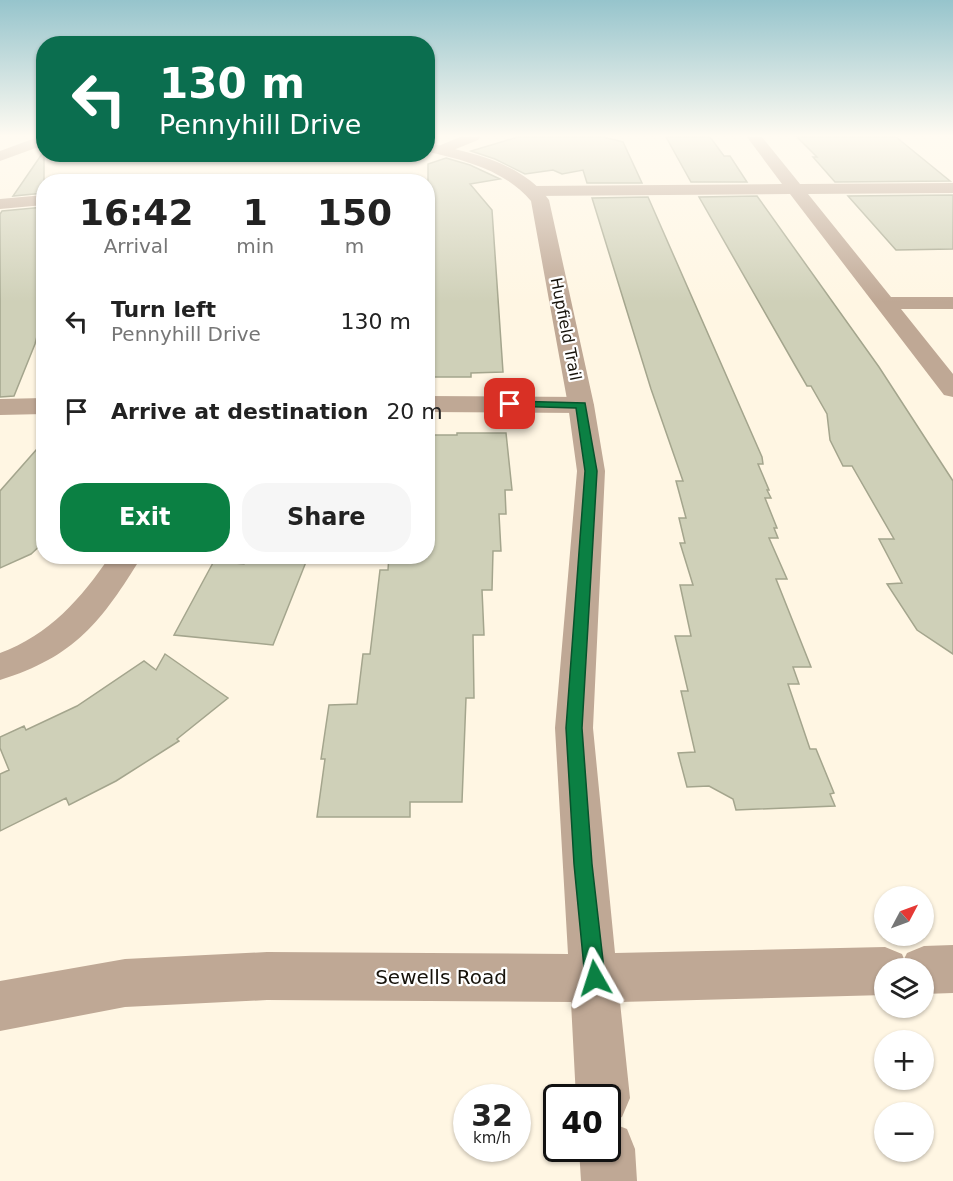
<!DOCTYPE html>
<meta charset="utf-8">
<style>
:root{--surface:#fff;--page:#f6f6f6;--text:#222;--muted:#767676;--accent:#0b8043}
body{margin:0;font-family:"DejaVu Sans",sans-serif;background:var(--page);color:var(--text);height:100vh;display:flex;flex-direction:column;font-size:22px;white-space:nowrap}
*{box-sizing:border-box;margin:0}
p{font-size:20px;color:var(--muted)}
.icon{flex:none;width:33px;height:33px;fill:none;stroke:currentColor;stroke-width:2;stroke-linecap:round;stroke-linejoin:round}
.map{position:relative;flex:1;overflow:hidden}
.panel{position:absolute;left:36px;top:174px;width:399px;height:390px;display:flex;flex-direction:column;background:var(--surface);border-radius:24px;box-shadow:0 2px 4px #0004}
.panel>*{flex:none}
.top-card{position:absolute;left:36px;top:36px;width:399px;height:126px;border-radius:24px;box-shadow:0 2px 4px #0004;background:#0b6e4f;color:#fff;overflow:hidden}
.needle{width:39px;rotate:49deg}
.tools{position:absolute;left:874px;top:886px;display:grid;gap:12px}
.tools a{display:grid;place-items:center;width:60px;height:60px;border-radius:50%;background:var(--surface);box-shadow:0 2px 4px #0004;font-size:30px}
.speed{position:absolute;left:453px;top:1084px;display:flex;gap:12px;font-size:30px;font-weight:700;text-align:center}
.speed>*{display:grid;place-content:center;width:78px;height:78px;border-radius:50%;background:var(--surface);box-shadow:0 2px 4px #0004;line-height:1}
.speed small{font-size:15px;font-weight:400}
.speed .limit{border:3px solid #111;border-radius:9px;background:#fff;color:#111}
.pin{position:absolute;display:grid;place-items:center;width:51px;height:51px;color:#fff;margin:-26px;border-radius:12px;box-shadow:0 3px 9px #0006}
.me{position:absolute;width:66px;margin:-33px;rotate:354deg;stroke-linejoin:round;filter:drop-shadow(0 0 4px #0008)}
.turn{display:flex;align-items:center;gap:21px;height:126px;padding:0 24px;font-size:27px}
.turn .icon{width:78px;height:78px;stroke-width:2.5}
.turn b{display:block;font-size:42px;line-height:51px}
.eta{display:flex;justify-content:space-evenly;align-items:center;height:102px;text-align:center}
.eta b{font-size:36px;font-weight:700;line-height:42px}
.button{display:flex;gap:12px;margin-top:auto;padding:12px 24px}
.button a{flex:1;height:69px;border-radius:24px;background:var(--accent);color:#fff;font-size:24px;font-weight:700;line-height:69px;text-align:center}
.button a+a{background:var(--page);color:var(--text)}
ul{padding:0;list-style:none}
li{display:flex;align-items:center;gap:18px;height:90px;padding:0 24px}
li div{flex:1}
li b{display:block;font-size:22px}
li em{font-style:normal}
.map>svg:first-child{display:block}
</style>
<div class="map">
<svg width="953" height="1181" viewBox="0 0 953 1181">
<rect width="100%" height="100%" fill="#fff6e3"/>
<path fill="#cfd0b8" stroke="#a4a58d" stroke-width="1.5" d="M518,137H603L623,142L642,183H587L583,170L562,174L553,170L525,174L495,159L471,151Z
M666,137H710L724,156H730L747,182H691Z
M797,137H896L950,181L835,182L813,157H817Z
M44,151V193L13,196Z
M446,158L470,165L500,179L470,184L492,210L503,372L471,373V377H428V164Z
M953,195V249L896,250L848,196Z
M757,196L879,367L953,481V654L917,630L887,584L902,583L879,539H894L852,466H843L830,440L827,414L811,386H807L796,367L699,197Z
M648,197L762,457L763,464H758L769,490H767L771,498H765L777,528H774L778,538H769L787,579H776L811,667H793L799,684H788L810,749H816L834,793L830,794L835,806L736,810L733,799L709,786L687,787L678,753L695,752L681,691H688L675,636H691L680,585H693L680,543H685L679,518H686L676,481H683L651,389L592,198Z
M44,207V309L35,344L14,396L0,397V214L2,211Z
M457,433H506L512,490H505L506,514H499L501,551H493L492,590H482L484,635H473L474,698H466L462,802H410V817H317L325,759H321L329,705L357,704L363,654H370L380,570H388L389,556H428L430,435H457Z
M44,441V542L31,554L0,568V491Z
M247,557L306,562L273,645L174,635L214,561L244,564Z
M165,654L228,698L177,739L179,741L116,781L69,805L66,798L0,831V774L9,770L0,748V737L24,726L26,730L77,706L144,661L156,670Z"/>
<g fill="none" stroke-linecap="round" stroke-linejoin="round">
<path fill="#bfa895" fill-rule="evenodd" d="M38,137H44V145L0,161V151Z
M460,137H480L478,140L446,153H436L433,150L436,147Z
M747,137H762L800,184L953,183V193L808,194L891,297H953V309H901L953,374V397L944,395L790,194L533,196L527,195L525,191L527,187L533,186L782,184Z
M44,195V205L0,209V199Z
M428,396L581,397L590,400L594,405L590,410L581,413L428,412Z
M44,398V414L0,415V399Z
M110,556H142C102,621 75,657 0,680V653C49,635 81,599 110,556Z"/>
<path fill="#bfa895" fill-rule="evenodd" d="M428,143C470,152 523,163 549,200L594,405L605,471L593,728L615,953L885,947L902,954L904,959L907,953L924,946L953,945V993L924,994V969H885V995L620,1002L630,1098L622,1117L609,1122L627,1129L635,1149L637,1181H581L579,1149H608V1098H576L571,1002L267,1000L125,1007L0,1031V981L125,959L267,952L568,954L555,728L577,471L568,405L531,201C506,171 465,160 428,152Z"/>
</g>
<linearGradient id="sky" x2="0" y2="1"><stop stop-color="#96c4cc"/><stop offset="0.45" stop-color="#fffbf2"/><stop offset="1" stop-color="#fffbf2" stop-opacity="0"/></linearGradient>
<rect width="953" height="302" fill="url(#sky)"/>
<path fill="#0b8043" stroke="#07532c" stroke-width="1.5" d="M510,401L585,403L597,471L582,728L592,864L605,978L602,986L595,988L587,986L585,978L574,864L566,728L585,471L576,408L507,406L505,404Z"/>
<g text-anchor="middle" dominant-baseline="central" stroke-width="4.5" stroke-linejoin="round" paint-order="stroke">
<g font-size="16" fill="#16120a" stroke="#fff">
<text transform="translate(566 329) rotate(79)">Hupfield Trail</text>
</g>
<g font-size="20" fill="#16120a" stroke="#fff">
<text x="441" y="977">Sewells Road</text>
</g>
</g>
</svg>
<div class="tools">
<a><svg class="needle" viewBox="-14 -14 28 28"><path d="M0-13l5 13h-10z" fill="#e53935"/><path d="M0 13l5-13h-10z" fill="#767676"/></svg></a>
<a><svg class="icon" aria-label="layers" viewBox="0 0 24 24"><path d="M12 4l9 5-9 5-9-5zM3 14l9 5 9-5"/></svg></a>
<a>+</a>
<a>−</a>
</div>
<div class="speed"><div>32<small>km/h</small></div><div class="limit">40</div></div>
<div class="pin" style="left:510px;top:404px;background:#d93025"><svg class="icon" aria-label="arrive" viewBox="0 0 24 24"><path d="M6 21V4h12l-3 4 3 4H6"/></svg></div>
<svg class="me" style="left:595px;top:978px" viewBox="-20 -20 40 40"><path d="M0-17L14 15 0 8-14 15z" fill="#0b8043" stroke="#fff" stroke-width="4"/></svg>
<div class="top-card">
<div class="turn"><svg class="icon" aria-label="left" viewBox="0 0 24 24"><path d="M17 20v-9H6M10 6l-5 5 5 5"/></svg><div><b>130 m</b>Pennyhill Drive</div></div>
</div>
<section class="panel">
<div class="eta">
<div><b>16:42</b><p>Arrival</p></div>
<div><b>1</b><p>min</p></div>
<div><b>150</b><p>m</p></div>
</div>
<ul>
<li><svg class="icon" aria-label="left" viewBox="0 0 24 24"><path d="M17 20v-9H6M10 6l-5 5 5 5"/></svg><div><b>Turn left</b><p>Pennyhill Drive</p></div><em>130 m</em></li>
<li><svg class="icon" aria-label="arrive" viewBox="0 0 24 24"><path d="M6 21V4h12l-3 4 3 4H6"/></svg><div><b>Arrive at destination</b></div><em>20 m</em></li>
</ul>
<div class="button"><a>Exit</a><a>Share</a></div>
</section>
</div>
